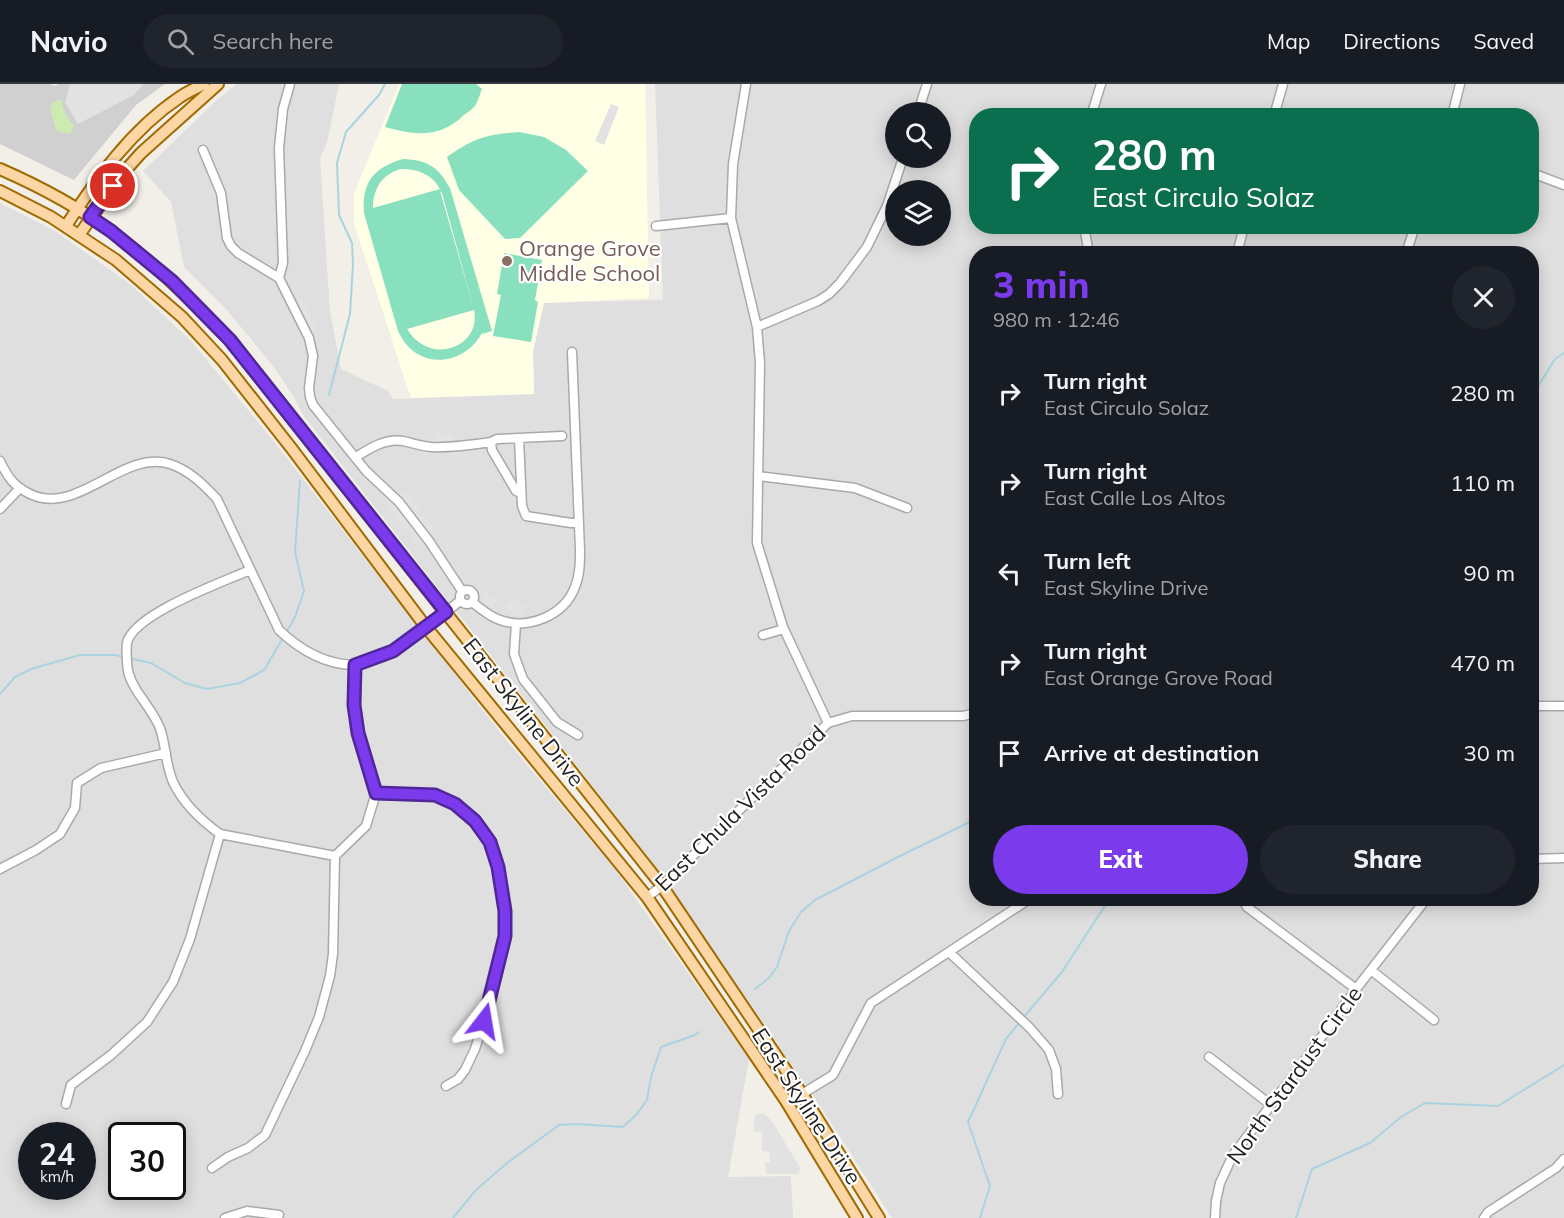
<!DOCTYPE html>
<meta charset="utf-8">
<style>
:root{--surface:#171b24;--page:#20242c;--text:#f1f3f6;--muted:#9ea1a6;--line:#363941;--accent:#7c3aed}
body{margin:0;font-family:Mulish,sans-serif;background:var(--page);color:var(--text);height:100vh;display:flex;flex-direction:column;font-size:22px;white-space:nowrap}
*{box-sizing:border-box;margin:0}
p{font-size:20px;color:var(--muted)}
.icon{flex:none;width:33px;height:33px;fill:none;stroke:currentColor;stroke-width:2;stroke-linecap:round;stroke-linejoin:round}
.map{position:relative;flex:1;overflow:hidden}
.sheet{position:absolute;left:969px;top:162px;width:570px;height:660px;display:flex;flex-direction:column;background:var(--surface);border-radius:24px;box-shadow:0 3px 15px #0003}
.sheet>*{flex:none}
.banner{position:absolute;left:969px;top:24px;width:570px;height:126px;border-radius:24px;box-shadow:0 3px 15px #0003;background:#0b6e4f;color:#fff;overflow:hidden}
.fabs{position:absolute;left:885px;top:18px;display:grid;gap:12px}
.fabs a{display:grid;place-items:center;width:66px;height:66px;border-radius:50%;background:var(--surface);box-shadow:0 3px 15px #0003;font-size:30px}
.speed{position:absolute;left:18px;top:1038px;display:flex;gap:12px;font-size:30px;font-weight:700;text-align:center}
.speed>*{display:grid;place-content:center;width:78px;height:78px;border-radius:50%;background:var(--surface);box-shadow:0 3px 15px #0003;line-height:1}
.speed small{font-size:15px;font-weight:400}
.speed .limit{border:3px solid #111;border-radius:9px;background:#fff;color:#111}
.pin{position:absolute;display:grid;place-items:center;width:51px;height:51px;color:#fff;margin:-26px;border:3px solid #fff;border-radius:50%;box-shadow:0 2px 6px #0007}
.me{position:absolute;width:66px;margin:-33px;rotate:14deg;stroke-linejoin:round;filter:drop-shadow(0 0 4px #0008)}
.turn{display:flex;align-items:center;gap:21px;height:126px;padding:0 24px;font-size:27px}
.turn .icon{width:78px;height:78px;stroke-width:2.5}
.turn b{display:block;font-size:42px;line-height:51px}
.round{display:grid;place-items:center;flex:none;width:63px;height:63px;border-radius:32px;background:var(--page)}
.summary{display:flex;align-items:center;justify-content:space-between;height:102px;padding:0 24px}
h1{font-size:36px;font-weight:800;line-height:45px;color:var(--accent)}
.primary-button{display:flex;gap:12px;margin-top:auto;padding:12px 24px}
.primary-button a{flex:1;height:69px;border-radius:36px;background:var(--accent);color:#fff;font-size:24px;font-weight:800;line-height:69px;text-align:center}
.primary-button a+a{background:var(--page);color:var(--text)}
ul{padding:0;list-style:none}
li{display:flex;align-items:center;gap:18px;height:90px;padding:0 24px}
li div{flex:1}
li b{display:block;font-size:22px}
li em{font-style:normal}
header{display:flex;align-items:center;gap:36px;box-sizing:border-box;height:84px;padding:0 30px;background:var(--surface);border-bottom:2px solid var(--line)}
header strong{font-size:28px}
nav{display:flex;gap:33px;margin-inline-start:auto;font-size:21px}
.search{width:420px;height:54px;background:var(--page);display:flex;align-items:center;gap:15px;box-sizing:border-box;padding:0 21px;border-radius:33px;color:var(--muted);font-size:22px}
.map>svg:first-child{display:block}
</style>
<header>
<strong>Navio</strong>
<div class="search"><svg class="icon" aria-label="search" viewBox="0 0 24 24"><circle cx="10" cy="10" r="6"/><path d="M15 15l6 6"/></svg>Search here</div>
<nav><a>Map</a><a>Directions</a><a>Saved</a></nav>
</header>
<div class="map">
<svg width="1564" height="1134" viewBox="0 0 1564 1134">
<rect width="100%" height="100%" fill="#f2efe9"/>
<path fill="#e0dfdf" fill-rule="evenodd" d="M237,0H339L327,59L320,74L330,227L341,285L388,307L393,315L534,310L533,268L541,219L663,216L655,0H1564V1134H892L824,1028L662,791L303,331L293,311L273,282L227,226L184,183L171,118L143,87L218,15ZM896,28H940V74H896ZM976,32H1532V142H976ZM896,106H940V152H896ZM976,170H1532V814H976Z
M0,119L55,147L130,200L191,257L272,355L506,656L614,784L749,975L728,1093L791,1092L793,1134H0ZM32,1052H82V1102H32ZM122,1052H172V1102H122Z"/>
<path fill="#ffffe5" d="M399,0H645L649,214L544,219L533,268L534,310L411,314L354,140V110Z"/>
<path fill="#d0d0d0" d="M0,0H50L55,2L59,0H165L136,21L74,96L0,60Z"/>
<path fill="#cdebb0" d="M59,16H62C62,25 66,35 74,41L70,50L64,49L56,46L50,24L53,19Z"/>
<path fill="#88e0be" fill-rule="evenodd" d="M402,0H476L482,5C480,10 478,17 475,22C472,25 467,29 464,31C439,55 415,51 385,43Z
M519,48L544,53L566,66L588,87L520,154L505,155L459,106L447,73C473,54 488,50 519,48Z
M403,75C428,76 438,83 450,104L492,247L482,250V249C469,273 439,284 416,269C407,263 402,255 398,247L364,129C362,98 373,84 403,75ZM401,85C417,85 432,90 440,105L373,124C373,105 382,90 401,85ZM440,107L442,109L474,225ZM474,226C482,263 430,283 407,245Z
M504,169L542,176L535,216L538,218L531,258L493,252L501,211L497,210Z"/>
<path fill="#e2e2e2" d="M70,0H143L134,11L78,40L65,18Z
M611,20L619,23L604,61L595,57Z
M301,214L317,245L311,248L295,217Z
M434,350H453L454,355H466V370L422,371V358H434Z
M405,406L420,425L415,429L420,434L424,431L434,444L416,458L387,421Z
M486,508L506,522L512,514L527,524L520,534L497,518L491,525L480,517Z
M764,1029L773,1039L801,1085L798,1090H766L765,1079L770,1078L769,1071L771,1068L762,1067V1047L753,1048L755,1031Z"/>
<g fill="none" stroke-linecap="round" stroke-linejoin="round">
<path stroke="#aad3df" stroke-width="2" d="M329,311L350,230L353,180L352,159L339,131L337,79L346,48L379,11L385,0
M1532,312L1555,275L1564,269
M286,549L295,533L304,507L295,468L300,397
M129,574L151,579L185,599L207,605L240,599L264,586L283,554
M0,610L15,593L31,585L80,571H116L123,573
M755,905L769,894L777,883L789,847L801,828L815,816L900,772L976,735
M1023,934L1062,888L1110,814
M453,1134L476,1106L507,1079L559,1041L576,1040L623,1043L636,1031L647,1016L651,993L661,963L695,951L699,948
M980,1134L990,1102L968,1038L1006,955L1019,939
M1296,1134L1312,1085L1370,1059L1401,1033L1425,1019L1498,1022L1564,981"/>
<defs>
<path id="minor" d="M290,0L283,25L279,64L283,179L279,194L309,254L313,272L309,304L310,313L313,321L366,387L399,418L429,457L462,507
M746,0L733,80L731,134L757,243L760,279L757,459L783,543L828,639
M918,28L927,0
M1091,32L1101,0
M1274,32L1283,0
M1452,32L1460,0
M203,66L221,109L227,154L231,162L238,169L279,194
M1532,89L1564,101
M656,142L731,134
M1084,142L1089,170
M1237,170L1244,142
M1406,170L1415,142
M757,243L818,217L829,210L840,199L867,163L887,122L903,74
M519,354L522,422L526,432L571,439H579
M491,358L492,366L516,407L521,409
M356,373C370,364 386,354 403,357C412,359 421,362 431,363C451,364 471,361 491,358L497,355L562,352
M0,377C8,394 14,402 30,410C78,433 122,365 170,380C189,386 204,401 217,415L279,546C300,566 324,580 353,581C358,581 362,579 366,577C402,565 431,539 460,517
M758,392L855,404L907,424
M0,425L19,405
M250,486C223,498 133,530 127,559C126,565 127,581 128,587C133,609 154,625 161,647C166,664 166,684 174,700C184,720 202,737 220,750L335,772
M460 513a7 7 0 1 1 14 0a7 7 0 1 1-14 0Z
M472,518C481,525 490,533 500,536C528,546 564,532 575,503C580,491 580,478 580,466L572,268
M516,540L514,570L523,595L557,638L578,651
M763,551L784,545
M1532,622H1564
M376,709L435,711L455,720L475,737L490,758L498,783L505,827V852L484,937L475,965L465,986L458,995L446,1002
M335,772L366,742L376,709L358,649L354,621L355,581
M1532,775L1564,774
M0,785L36,766L60,750L75,724L77,699L101,684L166,669
M647,813L662,802L828,639L852,632H963L976,629
M1242,814L1247,823L1356,905
M949,868L1030,944L1049,966L1056,985L1058,1010
M1371,886L1434,936
M1209,973L1271,1021
M786,1017L802,1010L833,991L871,919L1031,814
M66,1020L71,1001L111,971L147,938L173,898L190,855L220,750
M212,1084L228,1073L248,1064L265,1051L305,967L319,933L330,892L333,870L335,772
M225,1134L247,1127L279,1131
M1215,1134L1216,1117L1220,1099L1233,1071L1297,987L1356,905L1427,814
M1484,1134L1488,1128L1556,1084L1564,1075"/>
<path id="major" d="M0,85C39,102 77,122 112,148C155,180 193,217 230,256L662,802L802,1010L879,1134
M0,107L51,133L116,176L182,233L222,276L292,365L426,543L647,813L786,1017L857,1134
M66,142C97,94 131,46 180,13C187,8 196,4 204,0
M79,151L123,89L141,69L218,0"/>
</defs>
<use href="#minor" stroke="#a9a9a9" stroke-width="11"/>
<use href="#major" stroke="#a06b00" stroke-width="14"/>
<use href="#minor" stroke="#fff" stroke-width="8"/>
<use href="#major" stroke="#fcd6a4" stroke-width="10"/>
</g>
<g fill="none" stroke-linecap="round" stroke-linejoin="round">
<defs>
<path id="route" d="M113,102L90,133L111,147L172,197L230,256L446,528L393,567L355,581L354,621L358,649L376,709L435,711L455,720L475,737L490,758L498,783L505,827V852L484,937"/>
</defs>
<use href="#route" stroke="#51269a" stroke-width="15"/>
<use href="#route" stroke="#7c3aed" stroke-width="10"/>
</g>
<circle fill="#8d6e63" stroke="#fff" stroke-width="2" cx="507" cy="177" r="6"/>
<g text-anchor="middle" dominant-baseline="central" stroke-width="4.5" stroke-linejoin="round" paint-order="stroke">
<g font-size="22" fill="#785e54" stroke="#fff" text-anchor="start">
<text x="519" y="164">Orange Grove<tspan x="519" dy="25">Middle School</tspan></text>
</g>
<g font-size="22" fill="#222" stroke="#fff">
<text transform="translate(524 628) rotate(52)">East Skyline Drive</text>
<text transform="translate(740 724) rotate(-44)">East Chula Vista Road</text>
<text transform="translate(1294 991) rotate(-54)">North Stardust Circle</text>
<text transform="translate(807 1022) rotate(57)">East Skyline Drive</text>
</g>
</g>
</svg>
<div class="fabs">
<a><svg class="icon" aria-label="search" viewBox="0 0 24 24"><circle cx="10" cy="10" r="6"/><path d="M15 15l6 6"/></svg></a>
<a><svg class="icon" aria-label="layers" viewBox="0 0 24 24"><path d="M12 4l9 5-9 5-9-5zM3 14l9 5 9-5"/></svg></a>
</div>
<div class="speed"><div>24<small>km/h</small></div><div class="limit">30</div></div>
<div class="pin" style="left:113px;top:102px;background:#d93025"><svg class="icon" aria-label="arrive" viewBox="0 0 24 24"><path d="M6 21V4h12l-3 4 3 4H6"/></svg></div>
<svg class="me" style="left:484px;top:937px" viewBox="-20 -20 40 40"><path d="M0-17L14 15 0 8-14 15z" fill="#7c3aed" stroke="#fff" stroke-width="4"/></svg>
<div class="banner">
<div class="turn"><svg class="icon" aria-label="right" viewBox="0 0 24 24"><path d="M7 20v-9h11M14 6l5 5-5 5"/></svg><div><b>280 m</b>East Circulo Solaz</div></div>
</div>
<section class="sheet">
<div class="summary"><div><h1>3 min</h1><p>980 m · 12:46</p></div><a class="round"><svg class="icon" aria-label="close" viewBox="0 0 24 24"><path d="M6 6l12 12M18 6L6 18"/></svg></a></div>
<ul>
<li><svg class="icon" aria-label="right" viewBox="0 0 24 24"><path d="M7 20v-9h11M14 6l5 5-5 5"/></svg><div><b>Turn right</b><p>East Circulo Solaz</p></div><em>280 m</em></li>
<li><svg class="icon" aria-label="right" viewBox="0 0 24 24"><path d="M7 20v-9h11M14 6l5 5-5 5"/></svg><div><b>Turn right</b><p>East Calle Los Altos</p></div><em>110 m</em></li>
<li><svg class="icon" aria-label="left" viewBox="0 0 24 24"><path d="M17 20v-9H6M10 6l-5 5 5 5"/></svg><div><b>Turn left</b><p>East Skyline Drive</p></div><em>90 m</em></li>
<li><svg class="icon" aria-label="right" viewBox="0 0 24 24"><path d="M7 20v-9h11M14 6l5 5-5 5"/></svg><div><b>Turn right</b><p>East Orange Grove Road</p></div><em>470 m</em></li>
<li><svg class="icon" aria-label="arrive" viewBox="0 0 24 24"><path d="M6 21V4h12l-3 4 3 4H6"/></svg><div><b>Arrive at destination</b></div><em>30 m</em></li>
</ul>
<div class="primary-button"><a>Exit</a><a>Share</a></div>
</section>
</div>
